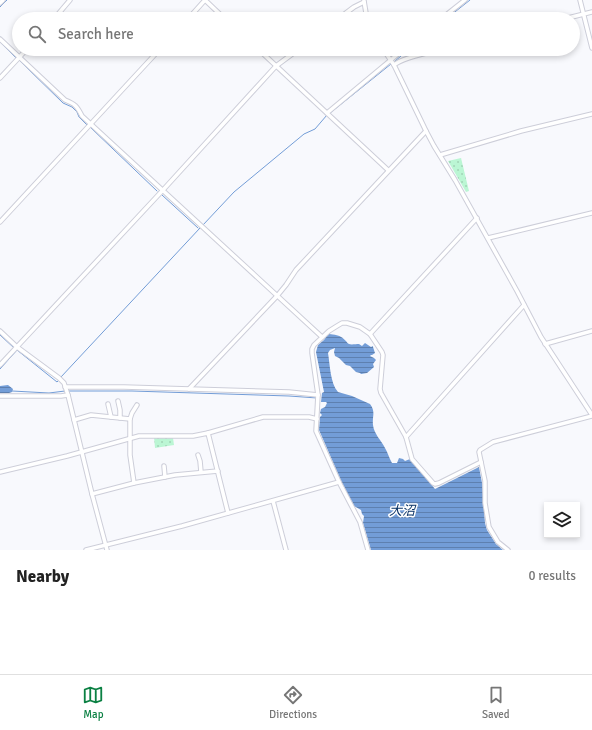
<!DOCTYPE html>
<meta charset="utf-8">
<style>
:root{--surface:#fff;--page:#f6f6f6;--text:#222;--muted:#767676;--line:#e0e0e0;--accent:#0b8043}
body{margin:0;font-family:Signika,"Noto Sans JP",sans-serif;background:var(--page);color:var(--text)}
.controls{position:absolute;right:12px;bottom:12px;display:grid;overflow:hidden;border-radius:0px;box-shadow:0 2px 6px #0003}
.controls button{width:36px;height:36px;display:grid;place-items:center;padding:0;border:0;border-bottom:1px solid var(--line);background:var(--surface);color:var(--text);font:20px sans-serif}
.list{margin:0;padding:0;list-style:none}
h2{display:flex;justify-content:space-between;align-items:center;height:52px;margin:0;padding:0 16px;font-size:17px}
h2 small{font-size:13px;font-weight:400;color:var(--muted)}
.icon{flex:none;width:22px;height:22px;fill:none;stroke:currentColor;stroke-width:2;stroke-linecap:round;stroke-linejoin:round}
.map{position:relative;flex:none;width:592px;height:550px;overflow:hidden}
.search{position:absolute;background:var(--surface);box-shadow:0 2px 6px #0003;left:12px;right:12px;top:12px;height:44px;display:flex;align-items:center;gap:10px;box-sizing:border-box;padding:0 14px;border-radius:22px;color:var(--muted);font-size:15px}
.sheet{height:124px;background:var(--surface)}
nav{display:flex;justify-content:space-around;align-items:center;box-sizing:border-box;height:56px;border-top:1px solid var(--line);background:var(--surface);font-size:11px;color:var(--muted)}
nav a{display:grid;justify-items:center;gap:2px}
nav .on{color:var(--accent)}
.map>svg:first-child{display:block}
.grass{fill:url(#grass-dots)}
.water{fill:url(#water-rules)}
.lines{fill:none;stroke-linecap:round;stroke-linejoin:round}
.stream{stroke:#739dd7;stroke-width:1}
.minor-casing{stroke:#cdced9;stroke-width:5.5}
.minor{stroke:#fff;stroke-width:3.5}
.labels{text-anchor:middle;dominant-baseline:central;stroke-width:3;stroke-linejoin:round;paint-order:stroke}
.water-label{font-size:13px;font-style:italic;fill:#083266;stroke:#fff}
</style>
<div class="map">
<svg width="592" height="550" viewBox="0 0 592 550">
<defs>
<pattern id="grass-dots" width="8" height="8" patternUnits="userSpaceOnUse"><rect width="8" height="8" fill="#bbf6d4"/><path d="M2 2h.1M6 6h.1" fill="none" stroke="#a1d3b6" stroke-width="1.8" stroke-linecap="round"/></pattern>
<pattern id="water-rules" width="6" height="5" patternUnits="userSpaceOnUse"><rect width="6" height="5" fill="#739dd7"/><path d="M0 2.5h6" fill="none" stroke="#5e80af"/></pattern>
</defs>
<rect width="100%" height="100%" fill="#f8f9fd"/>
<g class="grass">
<polygon points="461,158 469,191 466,192 448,161"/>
<polygon points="154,437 173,438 174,445 155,448"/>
</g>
<g class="water">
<path d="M328,334C331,334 339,335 341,337C344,338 347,343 349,344C351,345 356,344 359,344L362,346L365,343L371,347L373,346V347L375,353L372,355H371L370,356L374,358L376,360L373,364L374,367L367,373L361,374L360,373L356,372L350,366L346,365L339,358L335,356L334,352L335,348L330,350L328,353C330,364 330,383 338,392L352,396L370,404C376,412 372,416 373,425C374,434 381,440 385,448C388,453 389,458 392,463H397L399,458L403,459L405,461L410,459L435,489L479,467L482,483L485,523L487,530L496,544L503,550H371L363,523L364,516L362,514L361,510L354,506L342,483L319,430L320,417L322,415L320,413L321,409L325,407L327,403L326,402H321L322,393L324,392L316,352L318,345L324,340Z"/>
<polygon points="8,385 13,389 12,392 9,393 0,393 0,386"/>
</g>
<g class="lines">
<g class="stream">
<polyline points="0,7 7,0"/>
<polyline points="446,19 470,0"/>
<polyline points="0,42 16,58"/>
<polyline points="20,61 63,103 72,107 77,112 79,117 87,125"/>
<polyline points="394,62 409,49"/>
<polyline points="330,113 391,64"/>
<polyline points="90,127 157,191"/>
<polyline points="162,195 198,228"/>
<polyline points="203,225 234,192 304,134 315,129 327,115"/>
<polyline points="0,335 13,347"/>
<polyline points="0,369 17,350 57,382 59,380"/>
<polyline points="61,377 200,228"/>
<polyline points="12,391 49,393 65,391"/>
<polyline points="68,391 132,391 289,396 317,398"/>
</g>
<g class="minor-casing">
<g id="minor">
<polyline points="205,0 225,19"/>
<polyline points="580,0 592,48"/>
<polyline points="364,1 367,19"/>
<polyline points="0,3 3,0"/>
<polyline points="54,19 70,0"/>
<polyline points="188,19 205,0"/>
<polyline points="338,19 354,7 364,2"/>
<polyline points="441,19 465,0"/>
<polyline points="564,19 592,12"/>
<path d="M0,39L65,100C75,104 77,106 82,116L322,337"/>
<polyline points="258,49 388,170"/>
<polyline points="383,49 394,65 426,131 434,146 455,180 517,291 541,337 592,415"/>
<path d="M394,65C403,57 431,52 444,49"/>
<polyline points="0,78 27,49"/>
<polyline points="327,113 404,49"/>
<polyline points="440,155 521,131 592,114"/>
<polyline points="0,222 160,49"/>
<polyline points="488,238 592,213"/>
<polyline points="0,331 17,347 59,378 64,383 68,395 92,494 107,550"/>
<polyline points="370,334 477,218"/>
<polyline points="545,344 592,331"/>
<polyline points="0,365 163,190 276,66 299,49"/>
<polyline points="65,387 124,387 289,392 318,395"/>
<polyline points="189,389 277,296 286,285 296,270 426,131"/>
<polyline points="0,396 61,396 68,395"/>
<polyline points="118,401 120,410 120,418"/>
<polyline points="108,404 111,417"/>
<polyline points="130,419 130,455 134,483"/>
<polyline points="74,420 91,415 130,419 132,413 137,405"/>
<polyline points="208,433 263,417 309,417 317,419"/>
<polyline points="406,437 524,305"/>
<polyline points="198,455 200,461 201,472"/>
<polyline points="164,466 165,477"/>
<polyline points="0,472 67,456 139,436 193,436 208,433 228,513"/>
<polyline points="92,494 134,483 175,475 218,471"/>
<polyline points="273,501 286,550"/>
<polyline points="86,550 182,526 339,482"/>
<polyline points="368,550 360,522 339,482 316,431 318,395 312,353 312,349 314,345 329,331 337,326 342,323 347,323 360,327 370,334 382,352 383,355 380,389 381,393 406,437 412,459 433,483 435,484 439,483 481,462"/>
<polyline points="508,550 498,542 489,527 485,503 485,481 479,452 480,450 493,442 592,416"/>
</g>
</g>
<use href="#minor" class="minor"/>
</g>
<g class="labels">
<g class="water-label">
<text x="402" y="511">大沼</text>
</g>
</g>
</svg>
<div class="controls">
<button><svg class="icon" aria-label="layers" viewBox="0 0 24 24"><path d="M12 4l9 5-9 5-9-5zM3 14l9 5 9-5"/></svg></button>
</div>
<div class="search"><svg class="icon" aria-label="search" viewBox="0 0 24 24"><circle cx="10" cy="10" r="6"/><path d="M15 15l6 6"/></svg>Search here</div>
</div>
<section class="sheet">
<h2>Nearby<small>0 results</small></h2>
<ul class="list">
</ul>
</section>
<nav>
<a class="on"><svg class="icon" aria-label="map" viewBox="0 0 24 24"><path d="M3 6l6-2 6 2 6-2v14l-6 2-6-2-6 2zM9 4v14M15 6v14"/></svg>Map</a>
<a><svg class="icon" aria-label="directions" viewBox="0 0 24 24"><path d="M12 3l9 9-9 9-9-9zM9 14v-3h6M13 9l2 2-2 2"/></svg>Directions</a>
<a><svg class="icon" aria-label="saved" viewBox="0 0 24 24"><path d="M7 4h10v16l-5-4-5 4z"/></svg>Saved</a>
</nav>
